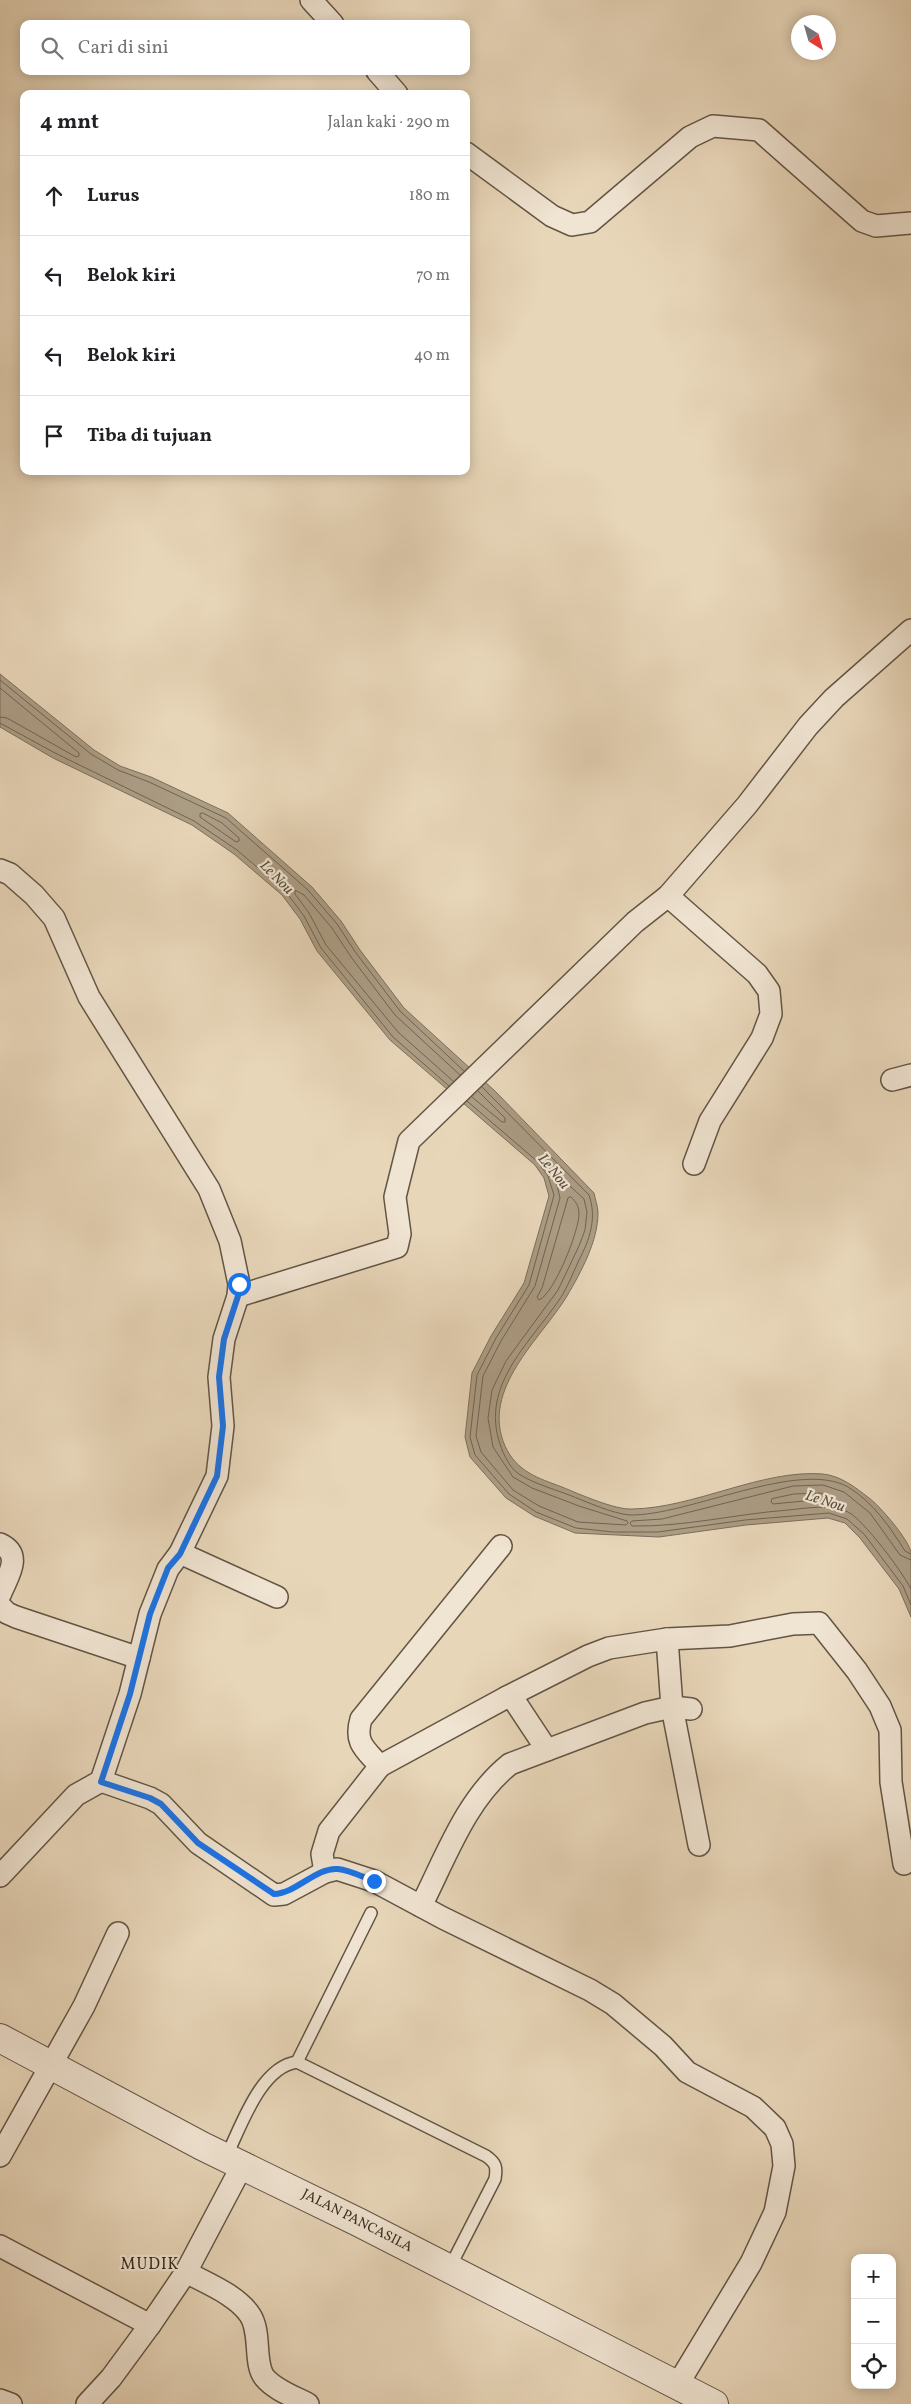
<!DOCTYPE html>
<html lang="id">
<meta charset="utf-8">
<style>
:root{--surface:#fff;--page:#f2f2f2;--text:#202124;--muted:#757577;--line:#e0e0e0}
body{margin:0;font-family:Vollkorn,serif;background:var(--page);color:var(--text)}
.controls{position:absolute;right:15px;bottom:15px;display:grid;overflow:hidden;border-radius:10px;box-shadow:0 2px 12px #0003}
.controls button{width:45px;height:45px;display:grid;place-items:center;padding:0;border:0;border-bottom:1px solid var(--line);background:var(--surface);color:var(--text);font:25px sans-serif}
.compass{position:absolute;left:791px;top:15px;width:45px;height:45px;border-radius:50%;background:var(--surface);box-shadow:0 2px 12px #0003;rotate:143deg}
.stop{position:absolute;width:15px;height:15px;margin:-11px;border:4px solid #1a73e8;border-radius:50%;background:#fff}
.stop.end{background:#1a73e8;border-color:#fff;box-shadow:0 1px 5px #0008}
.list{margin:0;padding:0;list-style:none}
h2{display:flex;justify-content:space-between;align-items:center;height:65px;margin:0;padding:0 20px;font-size:21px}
h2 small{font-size:16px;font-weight:400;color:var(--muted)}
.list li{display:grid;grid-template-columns:32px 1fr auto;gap:15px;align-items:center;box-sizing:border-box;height:80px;padding:0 20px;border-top:1px solid var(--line)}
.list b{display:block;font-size:19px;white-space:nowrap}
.list em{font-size:16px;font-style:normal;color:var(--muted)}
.icon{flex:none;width:28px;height:28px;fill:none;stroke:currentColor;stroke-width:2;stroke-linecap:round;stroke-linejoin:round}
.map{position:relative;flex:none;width:911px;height:2404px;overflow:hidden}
.search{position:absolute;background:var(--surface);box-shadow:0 2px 12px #0003;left:20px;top:20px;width:450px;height:55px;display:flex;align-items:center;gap:12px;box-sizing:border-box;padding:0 18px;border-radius:10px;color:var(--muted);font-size:19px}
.panel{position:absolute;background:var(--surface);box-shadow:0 2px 12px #0003;left:20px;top:90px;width:450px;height:385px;border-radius:10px}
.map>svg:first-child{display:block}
.water{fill:#ab9c84;stroke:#7c6e5b}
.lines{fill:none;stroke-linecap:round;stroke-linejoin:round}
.shore{stroke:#706350;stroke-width:1}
.service-casing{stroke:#625544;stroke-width:14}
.minor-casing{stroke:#625544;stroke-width:24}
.tertiary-casing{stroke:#625544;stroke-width:30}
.service{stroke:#f0e4d2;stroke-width:11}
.minor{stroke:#f0e4d2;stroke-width:21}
.tertiary{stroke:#f0e4d2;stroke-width:28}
.route{stroke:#1a73e8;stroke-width:6}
.labels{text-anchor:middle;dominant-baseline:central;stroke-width:4.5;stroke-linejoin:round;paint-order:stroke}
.street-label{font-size:14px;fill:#352a1d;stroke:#f0e4d2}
.water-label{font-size:15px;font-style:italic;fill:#584c3c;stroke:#f0e4d2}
.quarter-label{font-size:16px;letter-spacing:1px;fill:#352a1d;stroke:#f0e4d2}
</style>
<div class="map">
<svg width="911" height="2404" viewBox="0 0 911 2404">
<rect width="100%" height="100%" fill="#e8d6b9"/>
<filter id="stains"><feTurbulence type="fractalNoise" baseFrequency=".004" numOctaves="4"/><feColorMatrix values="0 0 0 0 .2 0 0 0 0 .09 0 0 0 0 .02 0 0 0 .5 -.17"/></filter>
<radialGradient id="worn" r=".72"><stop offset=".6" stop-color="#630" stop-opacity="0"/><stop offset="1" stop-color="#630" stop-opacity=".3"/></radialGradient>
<path class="water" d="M0,674L94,750L120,766L151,777L228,813L312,887L341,921L360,950L404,1008L495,1091L594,1193C595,1199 598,1206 598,1213C598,1241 581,1272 567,1296C541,1339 480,1389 505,1446C517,1472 538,1478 562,1487C579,1494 615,1510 632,1509C695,1508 762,1469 823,1474C841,1476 855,1487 869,1498C880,1506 908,1539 911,1552C911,1564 911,1602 911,1617L899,1589L860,1538L845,1523L828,1518L746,1525L659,1537L575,1533L534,1516L506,1498L470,1457L465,1437L472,1373L491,1336L524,1283L549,1196L544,1178L535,1165L390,1040L317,951L300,919L282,895L234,854L192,825L53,758L0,727Z"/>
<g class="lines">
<g class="shore">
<polyline points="0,680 91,754 118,770 149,782 226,818 308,890 337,924 356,953 400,1011 464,1071"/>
<polyline points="0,688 79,753 79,756 76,757 7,718 0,717"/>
<polyline points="0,723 55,753 194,821 237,850 286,892 304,916 321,948 393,1037 449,1086"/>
<polygon points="203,813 222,823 239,838 239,841 236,842 200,817 200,814"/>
<polyline points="453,1081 398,1032 326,945 309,913 295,894 295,890 304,895 332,928 351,957 395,1015 460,1075"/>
<path d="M482,1087L589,1195C597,1218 590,1239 579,1260C574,1271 569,1283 563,1294C536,1337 486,1377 497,1433C500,1446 505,1460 514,1470C525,1481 554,1489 569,1495C585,1501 613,1514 630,1515C688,1516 799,1459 848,1487C873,1502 890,1527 905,1551L911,1554"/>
<polyline points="472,1097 502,1122 505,1122 505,1118 478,1091"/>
<polyline points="467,1101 538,1162 548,1176 554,1195 529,1285 496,1338 477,1375 470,1437 475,1455 509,1494 536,1512 576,1528 613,1532 658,1532 745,1520 829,1513 847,1519 864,1534 903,1586 911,1605"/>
<polygon points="557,1174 584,1199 587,1212 585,1230 579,1246 558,1290 506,1361 492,1390 488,1418 493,1447 513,1477 532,1488 579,1506 627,1521 628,1523 626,1525 578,1522 539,1506 513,1490 481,1452 476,1436 483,1376 501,1341 535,1286 560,1198 555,1177"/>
<path d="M571,1197C576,1202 579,1206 579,1214C579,1231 554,1294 539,1300L537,1297L542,1288L568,1198Z"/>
<polygon points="794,1494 821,1493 828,1497 825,1499 773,1504 771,1502 772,1499"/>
<path d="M911,1560L900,1555L870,1513L844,1492L823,1485L793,1486L662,1519L632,1521L630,1523L632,1526C684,1527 736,1514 788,1510C809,1508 829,1504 848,1512C863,1519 904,1574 911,1589"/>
</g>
<g class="service-casing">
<g id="service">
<polyline points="297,2062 371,1913"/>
<path d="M226,2157C241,2127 260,2067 297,2062L486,2156C496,2163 497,2167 495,2179L449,2269"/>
</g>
</g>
<g class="minor-casing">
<g id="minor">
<polyline points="311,0 333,24"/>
<polyline points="377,71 397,94"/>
<polyline points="466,153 552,216 572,225 590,222 690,137 713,126 759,130 862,221 876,226 911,223"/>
<polyline points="0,870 10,874 34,895 54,918 89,997 209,1189 230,1241 239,1284 238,1296 224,1339 219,1377 223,1426 217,1476 180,1553 168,1569 150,1614 130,1694 101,1781 76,1795 0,1876"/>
<polyline points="668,896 757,974 769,991 771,1014 762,1038 710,1121 694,1164"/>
<polyline points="892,1080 911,1075"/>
<polyline points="238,1296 397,1247 400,1234 395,1197 409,1141 635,922 668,896 747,805 808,726 834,698 911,630"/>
<path d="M0,1544C24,1555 7,1577 0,1595"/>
<polyline points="180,1553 277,1597"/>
<polyline points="0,1606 7,1613 16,1617 139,1658"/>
<polyline points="667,1639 672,1707 699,1845"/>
<polyline points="507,1697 588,1656 609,1648 667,1639 730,1636 793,1624 819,1623 857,1671 880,1706 890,1730 891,1782 904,1864"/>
<polyline points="380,1766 507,1697 514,1700 547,1750"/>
<polyline points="101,1781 150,1798 161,1804 198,1843 274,1895 284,1894 325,1872 337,1869 374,1881 443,1918 590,1990 613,2004 663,2046 687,2072 753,2107 775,2128 782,2144 784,2166 775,2212 751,2263 678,2384"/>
<path d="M325,1872L322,1854L329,1831L380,1766C365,1749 354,1743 361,1719L501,1546"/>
<path d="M421,1906C446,1857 466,1799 510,1764L645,1713L672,1707L691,1709"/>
<polyline points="0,2156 84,2006 118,1933"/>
<polyline points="0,2246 150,2325"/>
<path d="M186,2272C206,2283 237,2295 250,2315C262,2333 253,2364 265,2378C275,2390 295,2397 308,2404"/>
<polyline points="0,2400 11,2404"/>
<polyline points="87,2404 111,2378 150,2325 186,2272 243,2164"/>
</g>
</g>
<g class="tertiary-casing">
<polyline id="tertiary" points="0,2038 202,2146 358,2222 714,2404"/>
</g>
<use href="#service" class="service"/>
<use href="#minor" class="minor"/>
<use href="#tertiary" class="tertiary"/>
</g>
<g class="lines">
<path class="route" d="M239,1284L238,1296L224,1339L219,1377L223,1426L217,1476L180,1554L168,1568L150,1614L130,1694L101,1782L150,1798L161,1804L198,1843L274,1894C297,1893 316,1867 338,1869C349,1870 363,1877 374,1881"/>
</g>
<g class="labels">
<g class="street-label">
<text transform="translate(357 2221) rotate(27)">JALAN PANCASILA</text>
</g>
<g class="water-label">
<text transform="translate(276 878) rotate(45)">Le Nou</text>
<text transform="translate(553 1172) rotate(51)">Le Nou</text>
<text transform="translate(825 1502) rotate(18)">Le Nou</text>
</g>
<g class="quarter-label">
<text x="150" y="2265">MUDIK</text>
</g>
</g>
<rect width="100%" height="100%" filter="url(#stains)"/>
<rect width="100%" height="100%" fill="url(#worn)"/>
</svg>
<div class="controls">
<button>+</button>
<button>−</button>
<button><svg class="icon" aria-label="locate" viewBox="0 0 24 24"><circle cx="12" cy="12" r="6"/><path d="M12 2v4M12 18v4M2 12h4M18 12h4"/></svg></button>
</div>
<svg class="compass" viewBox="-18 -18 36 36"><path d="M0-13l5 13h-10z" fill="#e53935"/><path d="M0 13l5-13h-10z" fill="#757577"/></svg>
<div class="stop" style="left:239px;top:1284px"></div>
<div class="stop end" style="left:374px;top:1881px"></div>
<div class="search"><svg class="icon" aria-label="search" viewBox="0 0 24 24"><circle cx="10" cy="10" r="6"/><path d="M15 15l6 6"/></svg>Cari di sini</div>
<section class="panel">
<h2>4 mnt<small>Jalan kaki · 290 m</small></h2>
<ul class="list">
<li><svg class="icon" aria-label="ahead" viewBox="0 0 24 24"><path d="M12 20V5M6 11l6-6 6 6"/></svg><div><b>Lurus</b></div><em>180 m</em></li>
<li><svg class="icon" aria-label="left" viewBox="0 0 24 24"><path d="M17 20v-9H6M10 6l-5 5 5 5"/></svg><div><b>Belok kiri</b></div><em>70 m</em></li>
<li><svg class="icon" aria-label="left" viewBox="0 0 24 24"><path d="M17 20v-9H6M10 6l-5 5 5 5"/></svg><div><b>Belok kiri</b></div><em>40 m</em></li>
<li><svg class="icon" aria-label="arrive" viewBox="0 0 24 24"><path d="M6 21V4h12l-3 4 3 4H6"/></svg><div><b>Tiba di tujuan</b></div></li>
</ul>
</section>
</div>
